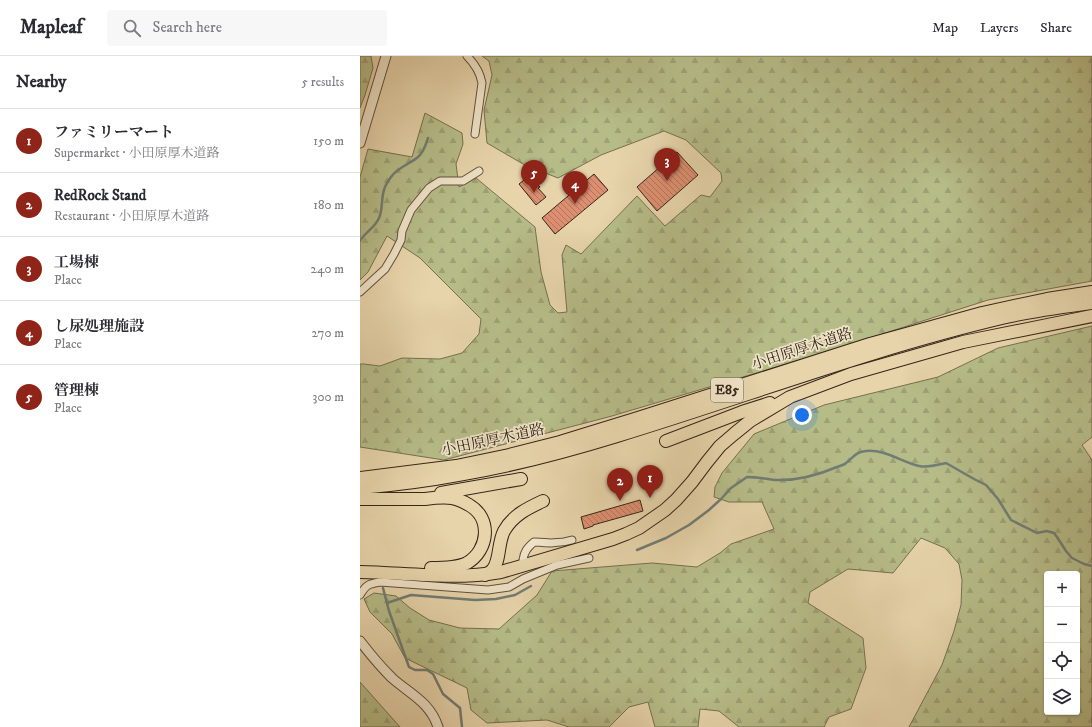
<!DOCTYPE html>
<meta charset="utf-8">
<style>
:root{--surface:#fff;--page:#f7f7f7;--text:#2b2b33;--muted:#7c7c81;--line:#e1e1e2;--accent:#8f2418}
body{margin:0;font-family:"IM FELL DW Pica","Noto Serif JP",serif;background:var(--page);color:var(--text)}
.controls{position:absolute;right:12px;bottom:12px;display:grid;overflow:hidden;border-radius:4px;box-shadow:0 1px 3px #0004}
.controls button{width:36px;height:36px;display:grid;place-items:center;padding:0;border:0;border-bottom:1px solid var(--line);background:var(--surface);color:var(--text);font:20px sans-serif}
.you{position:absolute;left:442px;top:359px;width:14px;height:14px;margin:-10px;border:3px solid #fff;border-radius:50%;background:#1a73e8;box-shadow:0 0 0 6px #1a73e833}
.badge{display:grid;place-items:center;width:26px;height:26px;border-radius:50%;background:var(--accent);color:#fff;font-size:13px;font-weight:700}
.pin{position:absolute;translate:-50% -33px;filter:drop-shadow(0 1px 2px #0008)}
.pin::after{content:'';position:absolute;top:21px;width:14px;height:12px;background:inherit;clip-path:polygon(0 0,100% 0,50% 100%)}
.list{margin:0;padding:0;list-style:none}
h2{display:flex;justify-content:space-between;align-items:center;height:52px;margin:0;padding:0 16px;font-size:17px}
h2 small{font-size:13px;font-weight:400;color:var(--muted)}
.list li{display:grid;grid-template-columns:26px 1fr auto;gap:12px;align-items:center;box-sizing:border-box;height:64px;padding:0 16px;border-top:1px solid var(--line)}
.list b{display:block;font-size:15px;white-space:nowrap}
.list p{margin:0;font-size:13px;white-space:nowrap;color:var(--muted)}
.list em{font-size:13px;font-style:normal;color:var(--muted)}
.icon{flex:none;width:22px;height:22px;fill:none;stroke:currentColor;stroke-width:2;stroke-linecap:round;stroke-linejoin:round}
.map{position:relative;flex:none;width:732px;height:671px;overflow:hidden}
header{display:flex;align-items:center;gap:24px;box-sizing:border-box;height:56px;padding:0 20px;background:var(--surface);border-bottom:1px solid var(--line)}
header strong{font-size:19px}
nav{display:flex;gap:22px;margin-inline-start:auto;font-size:14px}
.search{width:280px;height:36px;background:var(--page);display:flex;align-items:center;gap:10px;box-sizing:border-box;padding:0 14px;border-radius:4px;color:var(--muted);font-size:15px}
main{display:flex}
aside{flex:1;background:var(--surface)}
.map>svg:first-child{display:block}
.forest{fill:url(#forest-firs);stroke:#767050;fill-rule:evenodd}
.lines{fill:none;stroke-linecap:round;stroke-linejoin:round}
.stream{stroke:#717d74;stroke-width:2.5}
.building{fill:url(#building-back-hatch);stroke:#362517}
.minor-casing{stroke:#62513c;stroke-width:9}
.tertiary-casing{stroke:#62513c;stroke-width:11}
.trunk-casing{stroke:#362517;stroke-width:14}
.minor{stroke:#efe3c8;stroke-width:7}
.tertiary{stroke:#efe3c8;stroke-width:9}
.trunk{stroke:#e7d4ab;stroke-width:12}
.labels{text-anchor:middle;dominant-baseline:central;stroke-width:3.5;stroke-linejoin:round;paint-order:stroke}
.shield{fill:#efe3c8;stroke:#6e5e4c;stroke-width:1}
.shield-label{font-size:14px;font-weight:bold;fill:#362517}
.street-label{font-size:15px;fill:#362517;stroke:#efe3c8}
</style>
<header>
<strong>Mapleaf</strong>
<div class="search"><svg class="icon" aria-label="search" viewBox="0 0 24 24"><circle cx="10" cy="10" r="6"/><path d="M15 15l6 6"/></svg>Search here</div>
<nav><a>Map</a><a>Layers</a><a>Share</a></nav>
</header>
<main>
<aside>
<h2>Nearby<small>5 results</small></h2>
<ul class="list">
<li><span class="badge">1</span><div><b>ファミリーマート</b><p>Supermarket · 小田原厚木道路</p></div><em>150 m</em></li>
<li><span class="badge">2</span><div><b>RedRock Stand</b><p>Restaurant · 小田原厚木道路</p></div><em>180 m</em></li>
<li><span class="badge">3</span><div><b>工場棟</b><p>Place</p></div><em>240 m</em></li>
<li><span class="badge">4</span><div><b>し尿処理施設</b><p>Place</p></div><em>270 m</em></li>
<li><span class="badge">5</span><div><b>管理棟</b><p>Place</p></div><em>300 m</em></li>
</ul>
</aside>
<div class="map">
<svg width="732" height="671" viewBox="0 0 732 671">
<defs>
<pattern id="forest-firs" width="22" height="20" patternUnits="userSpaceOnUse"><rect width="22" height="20" fill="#b6bc88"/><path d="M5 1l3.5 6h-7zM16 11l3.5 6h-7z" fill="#9da175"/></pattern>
<pattern id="building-back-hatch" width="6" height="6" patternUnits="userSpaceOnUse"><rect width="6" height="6" fill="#dd9071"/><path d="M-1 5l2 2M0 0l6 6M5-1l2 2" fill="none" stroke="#b4755c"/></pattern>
</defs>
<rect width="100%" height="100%" fill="#e7d4ab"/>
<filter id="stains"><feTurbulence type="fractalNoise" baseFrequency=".005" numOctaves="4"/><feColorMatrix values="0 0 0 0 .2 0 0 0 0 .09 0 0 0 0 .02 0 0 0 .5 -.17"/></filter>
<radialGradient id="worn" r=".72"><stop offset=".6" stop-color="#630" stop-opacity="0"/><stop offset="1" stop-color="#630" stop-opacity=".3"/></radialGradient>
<g class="forest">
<polygon points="0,0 11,0 13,12 5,39 0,52"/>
<polygon points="122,0 732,0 732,225 628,244 460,298 252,360 84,404 0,391 0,308 4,308 20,310 42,302 80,303 102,297 119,278 121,263 60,202 27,180 8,216 0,224 0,121 8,93 52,101 65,57 102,77 103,88 96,108 99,131 116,122 175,171 181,216 190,249 198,257 207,256 202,199 206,189 221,198 277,140 305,170 341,139 350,141 362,125 361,117 326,84 304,75 241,99 198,122 163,108 127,87 124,54 132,19 129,5"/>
<path d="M732,270V381L722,389L732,404V671H549L582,609L594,575L601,549L602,524L599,508L585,492L561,482L533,517L488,513L450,536L448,547L503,582L506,612L491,653L469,661L464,671H379L359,655L340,653L338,671H295L288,646L269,651L249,671H209L187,664L127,667L111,654L107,632L45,602L32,578L10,556L4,543L14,537L36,540L50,552L69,564L100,572L139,573L177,539L192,515L292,507L337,511L360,497L371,488L414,473L402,446H369L354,441L355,431L362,417L394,378L464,349L578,321L638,292ZM687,518H717V656H687Z"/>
<polygon points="0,626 40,671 0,671"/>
</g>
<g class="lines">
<g class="stream">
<path d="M0,185C5,176 14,173 19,162C23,153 21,143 24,134C25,130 28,125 31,121C38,111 50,108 58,101C64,96 66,88 68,82"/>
<path d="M277,494L306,482L329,469L349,454L361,443L371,432L387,421C397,421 406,423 415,424C436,425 458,419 477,411C480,410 484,409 486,407C493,402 495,396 506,395C525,393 541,406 559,410C568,412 577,409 586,407L614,423L626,429L638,443L651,464L677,477L687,475L694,477L697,481L706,495L712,502L724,508L732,510"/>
<polyline points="23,532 29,555 49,611 55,614 67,614 73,618 83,638 100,652 102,671"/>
<polyline points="27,547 51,539 115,544 136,543 155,539 171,530"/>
</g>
</g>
<g class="building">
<polygon points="317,96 338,119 297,155 277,131"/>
<polygon points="234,118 248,134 195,178 182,162"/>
<polygon points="168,121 173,127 175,126 180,131 178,132 186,141 176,149 159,128"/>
<polygon points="280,444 283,455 233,469 233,470 224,473 221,461"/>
</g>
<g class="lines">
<g class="minor-casing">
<g id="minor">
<path d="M107,0C115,8 120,16 122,27L115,78"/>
<polyline points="0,236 25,213 34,198 41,184 42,175 51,154 69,132 80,125 103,125 119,115"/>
<path d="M163,504C164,496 167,492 174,486C187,487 199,488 212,484"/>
<path d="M0,539C6,529 8,528 20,526L128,534L149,531L163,523L197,509L229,502"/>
</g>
</g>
<g class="tertiary-casing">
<g id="tertiary">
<polyline points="0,87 26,0"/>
<path d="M0,585C10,598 20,610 32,622C50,638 70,646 78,671"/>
</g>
</g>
<g class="trunk-casing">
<g id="trunk">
<polyline points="306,385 382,356 410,347"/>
<polyline points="0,422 96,410 149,399 200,386 278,362 510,288 622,257 687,243 732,236"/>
<path d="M0,432C33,429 66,425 98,419C152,410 205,396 257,380C385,341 511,293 642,262C671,255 703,251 732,247"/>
<polyline points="81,437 161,423"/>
<path d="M0,443C22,443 43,443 65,443C73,442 83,441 92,442C98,443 104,446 109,449C132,462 129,494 107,507C97,512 82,512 71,512"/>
<path d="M0,516C47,517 94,524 141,516L253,483L266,478L279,472L305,454L316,444L332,426L347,406L360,390L374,378L390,365L430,341L491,318L603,286L732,260"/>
<path d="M125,519C128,517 131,516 133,513C140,505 138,486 144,475C153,459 168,452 183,445"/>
</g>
</g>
<use href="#minor" class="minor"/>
<use href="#tertiary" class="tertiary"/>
<use href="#trunk" class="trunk"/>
</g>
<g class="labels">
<rect class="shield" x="351" y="322" width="32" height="24" rx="3"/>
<g class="shield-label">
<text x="367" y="334">E85</text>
</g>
<g class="street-label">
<text transform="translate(442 293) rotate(-18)">小田原厚木道路</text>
<text transform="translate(133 384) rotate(-12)">小田原厚木道路</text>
</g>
</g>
<rect width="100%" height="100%" filter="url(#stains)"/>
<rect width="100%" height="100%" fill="url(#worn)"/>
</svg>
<div class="controls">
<button>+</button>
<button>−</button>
<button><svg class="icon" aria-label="locate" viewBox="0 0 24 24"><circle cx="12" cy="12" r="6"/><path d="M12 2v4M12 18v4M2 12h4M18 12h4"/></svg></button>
<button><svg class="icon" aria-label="layers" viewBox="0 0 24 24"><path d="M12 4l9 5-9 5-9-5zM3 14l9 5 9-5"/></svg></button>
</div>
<div class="you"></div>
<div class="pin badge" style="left:290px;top:442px">1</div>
<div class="pin badge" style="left:260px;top:445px">2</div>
<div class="pin badge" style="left:307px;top:125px">3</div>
<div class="pin badge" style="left:215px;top:148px">4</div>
<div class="pin badge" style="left:174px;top:137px">5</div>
</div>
</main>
